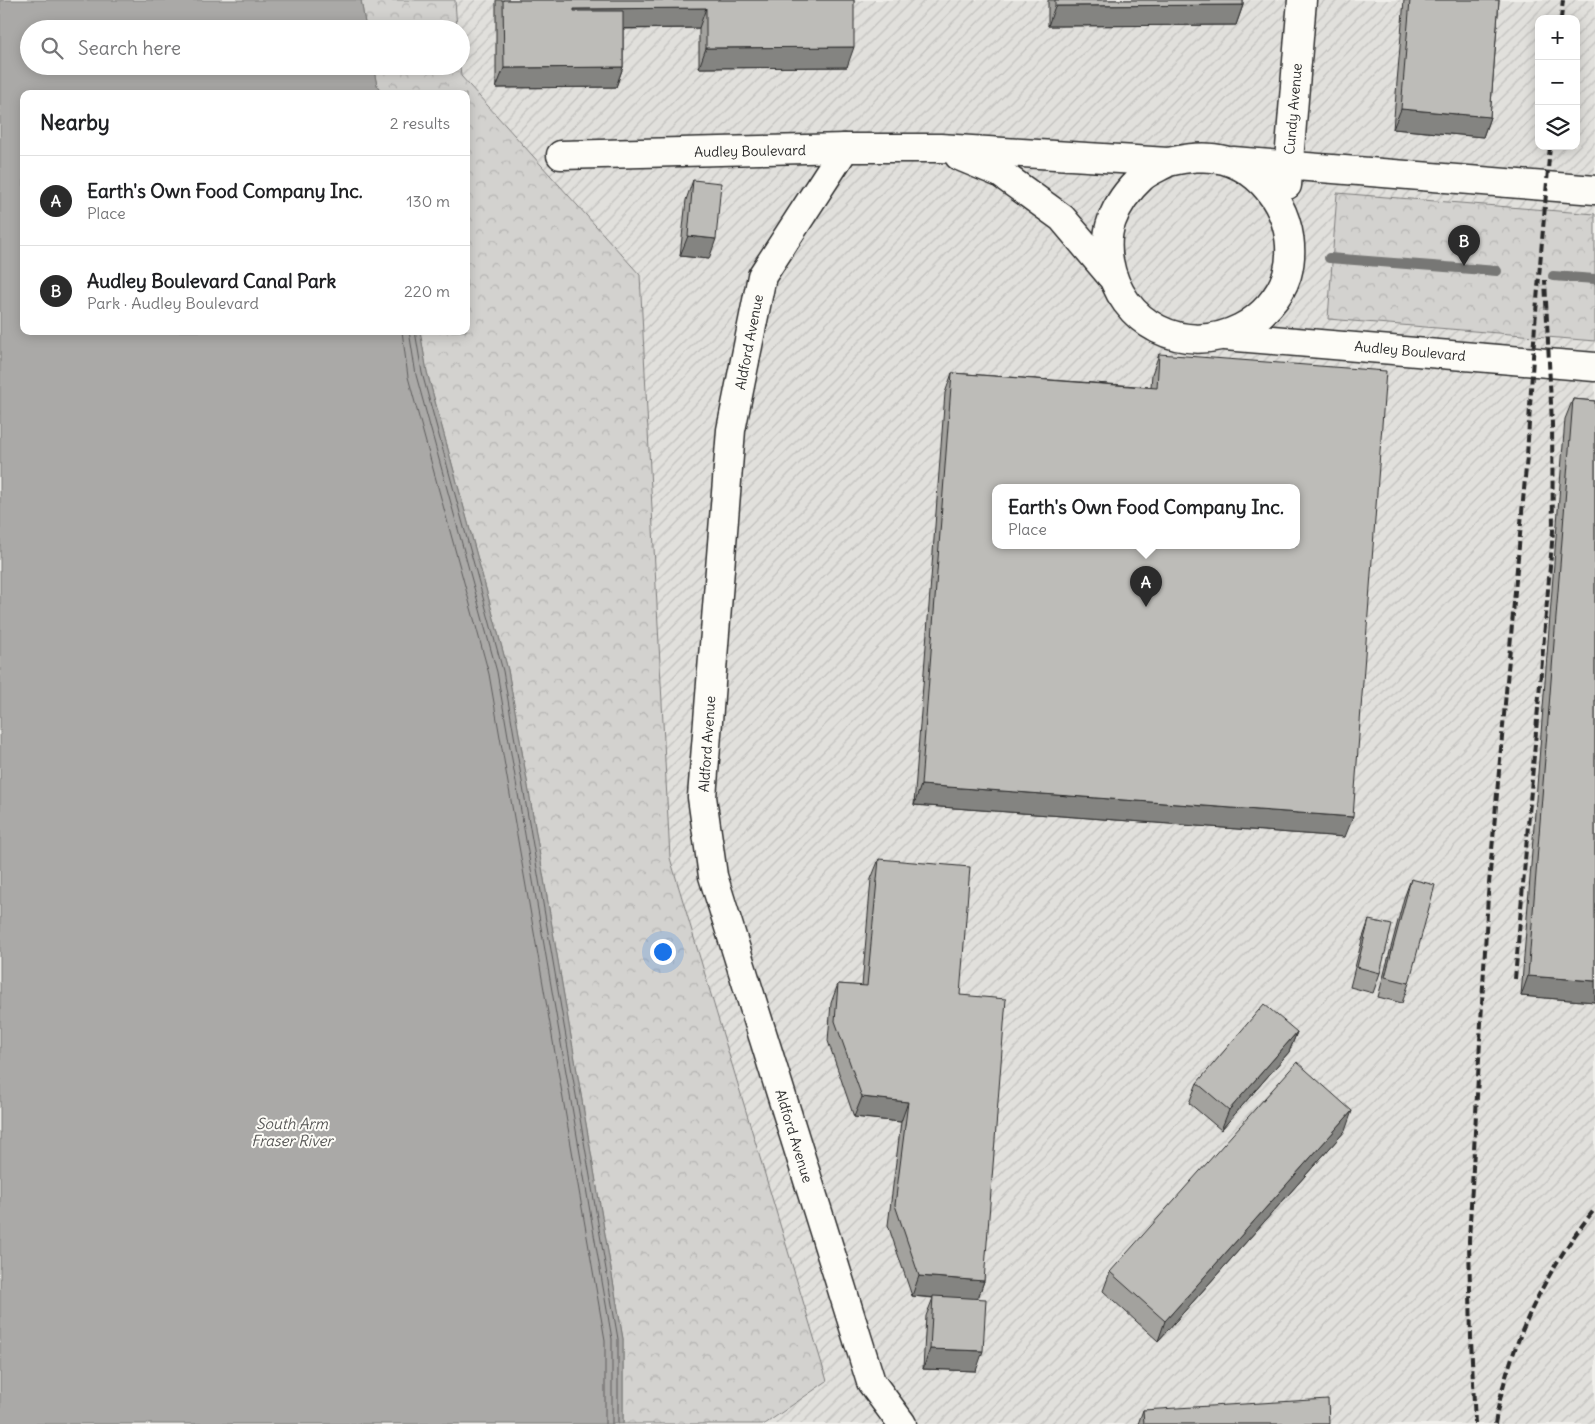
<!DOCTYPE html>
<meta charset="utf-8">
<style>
:root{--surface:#fff;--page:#f2f2f2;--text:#202124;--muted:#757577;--line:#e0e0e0;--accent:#2b2b2b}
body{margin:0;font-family:Delius,sans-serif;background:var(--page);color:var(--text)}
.controls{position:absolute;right:15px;top:15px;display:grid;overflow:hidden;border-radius:10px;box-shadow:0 2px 12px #0003}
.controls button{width:45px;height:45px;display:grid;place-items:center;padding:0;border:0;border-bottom:1px solid var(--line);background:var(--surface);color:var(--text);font:25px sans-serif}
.you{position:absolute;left:662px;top:951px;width:18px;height:18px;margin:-12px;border:4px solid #fff;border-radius:50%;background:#1a73e8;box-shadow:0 0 0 8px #1a73e833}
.badge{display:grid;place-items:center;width:32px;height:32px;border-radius:50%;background:var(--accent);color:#fff;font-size:16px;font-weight:700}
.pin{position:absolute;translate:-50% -41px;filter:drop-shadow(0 1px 2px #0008)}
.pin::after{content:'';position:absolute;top:26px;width:18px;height:15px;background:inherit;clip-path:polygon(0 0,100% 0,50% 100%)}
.popup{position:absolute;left:992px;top:484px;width:308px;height:65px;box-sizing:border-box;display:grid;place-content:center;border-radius:10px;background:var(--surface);filter:drop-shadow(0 1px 4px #0005);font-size:16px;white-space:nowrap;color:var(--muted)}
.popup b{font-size:19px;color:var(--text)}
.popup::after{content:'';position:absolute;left:50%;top:100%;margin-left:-10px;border:10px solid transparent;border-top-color:var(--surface)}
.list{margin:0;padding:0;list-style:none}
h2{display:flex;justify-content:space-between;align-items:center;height:65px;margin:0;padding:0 20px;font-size:21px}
h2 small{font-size:16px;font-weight:400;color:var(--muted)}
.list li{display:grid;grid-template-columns:32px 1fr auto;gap:15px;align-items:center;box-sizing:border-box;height:90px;padding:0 20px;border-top:1px solid var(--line)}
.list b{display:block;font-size:19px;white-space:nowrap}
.list p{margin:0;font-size:16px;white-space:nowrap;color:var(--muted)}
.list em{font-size:16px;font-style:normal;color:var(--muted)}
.icon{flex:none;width:28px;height:28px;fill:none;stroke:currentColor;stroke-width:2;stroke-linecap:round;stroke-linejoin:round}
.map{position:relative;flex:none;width:1595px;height:1424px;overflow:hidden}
.search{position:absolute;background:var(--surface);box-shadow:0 2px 12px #0003;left:20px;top:20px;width:450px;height:55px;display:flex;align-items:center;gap:12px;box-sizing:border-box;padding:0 18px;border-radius:28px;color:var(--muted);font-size:19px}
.panel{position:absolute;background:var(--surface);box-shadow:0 2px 12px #0003;left:20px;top:90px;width:450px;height:245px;border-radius:10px}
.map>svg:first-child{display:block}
.industrial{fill:url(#industrial-furrows);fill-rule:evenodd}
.forest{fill:url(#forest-crowns);stroke:#7f7e7d}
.water{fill:#aaa9a7;stroke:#777775}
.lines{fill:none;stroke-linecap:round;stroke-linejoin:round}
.shore{stroke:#5e5d5d;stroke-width:1}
.stream{stroke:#777775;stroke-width:10}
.minor-casing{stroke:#2b2b2b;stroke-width:31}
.minor{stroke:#fdfcf7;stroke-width:28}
.rail{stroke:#2b2b2b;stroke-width:4;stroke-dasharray:8 4;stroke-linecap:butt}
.wall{fill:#a3a29e;stroke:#2b2b2b}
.shaded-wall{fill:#848481;stroke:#2b2b2b}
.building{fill:#bdbcb8;stroke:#2b2b2b;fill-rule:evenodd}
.labels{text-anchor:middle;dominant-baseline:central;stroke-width:4;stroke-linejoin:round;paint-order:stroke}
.street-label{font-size:14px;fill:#2b2b2b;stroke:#fdfcf7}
.water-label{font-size:15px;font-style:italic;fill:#575756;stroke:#fdfcf7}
</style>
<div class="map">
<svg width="1595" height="1424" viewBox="0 0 1595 1424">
<defs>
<pattern id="industrial-furrows" width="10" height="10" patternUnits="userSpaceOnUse" patternTransform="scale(1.25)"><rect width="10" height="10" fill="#e1e0dc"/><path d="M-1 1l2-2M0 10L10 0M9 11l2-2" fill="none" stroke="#c1c0bd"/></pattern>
<pattern id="forest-crowns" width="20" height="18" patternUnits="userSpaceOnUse" patternTransform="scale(1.25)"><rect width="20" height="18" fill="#d3d2cf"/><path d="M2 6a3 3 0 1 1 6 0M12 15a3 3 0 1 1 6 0" fill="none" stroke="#b5b4b2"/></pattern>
</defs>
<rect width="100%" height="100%" fill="#f0efeb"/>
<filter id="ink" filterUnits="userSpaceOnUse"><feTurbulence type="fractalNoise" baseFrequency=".02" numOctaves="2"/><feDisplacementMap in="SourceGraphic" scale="10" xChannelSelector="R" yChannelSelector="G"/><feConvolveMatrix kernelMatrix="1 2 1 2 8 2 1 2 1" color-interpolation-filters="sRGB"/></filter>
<g filter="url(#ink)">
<path class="industrial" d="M455,0H1595V1424H765L827,1381L670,858L640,275L461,76V29H457ZM1539,19H1576V146H1539ZM996,488H1296V546H996Z"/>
<g class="forest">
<polygon points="361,0 455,0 457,29 366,29"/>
<polygon points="373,66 460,66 461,76 640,275 670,858 827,1381 765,1424 623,1424 623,1339 508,670 427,372 420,331 466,331 466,94 382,94 377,86"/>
<polygon points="1337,193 1595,214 1595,341 1328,319"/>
</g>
<polygon class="water" points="0,0 361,0 366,29 29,29 29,66 373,66 377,85 382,94 24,94 24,331 420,331 427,372 508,670 623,1339 623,1424 0,1424"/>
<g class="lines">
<g class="shore">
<polyline points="402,331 408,377 489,674 605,1340 605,1424"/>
<polyline points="409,331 416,375 497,672 612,1339 612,1424"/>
<polyline points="415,331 422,373 503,671 618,1339 618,1424"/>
</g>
<g class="stream">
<polyline points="1329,258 1497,271"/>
<polyline points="1553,276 1595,279"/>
</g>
<g class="minor-casing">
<g id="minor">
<polyline points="845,148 762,276 731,430 702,797 713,876 871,1382 902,1424"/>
<path d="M561,155L845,148H940L1168,162C1187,158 1205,155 1224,160C1272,173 1300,228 1287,275C1280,297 1262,317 1241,328C1184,357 1120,324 1109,261C1107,249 1107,233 1112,220C1118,203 1129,189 1142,177C1149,171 1160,167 1168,162"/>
<polyline points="959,156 1000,173 1062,218 1111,276"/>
<polyline points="1233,161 1595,190"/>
<polyline points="1287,185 1302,0"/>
<polyline points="1225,336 1595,367"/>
</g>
</g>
<use href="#minor" class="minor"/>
<g class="rail">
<polyline points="1561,19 1563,0"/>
<polyline points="1515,979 1553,531 1552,424 1545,280"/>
<polyline points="1475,1424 1471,1339 1469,1241 1488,895 1527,456 1535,324 1550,146"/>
<path d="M1495,1424C1508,1347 1545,1270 1595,1209"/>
</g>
</g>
<g class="wall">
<polygon points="496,0 854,0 847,67 699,68 699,28 623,29 623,67 616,87 496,88"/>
<polygon points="1048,0 1243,0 1243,5 1236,25 1048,26"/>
<polygon points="1404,0 1499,0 1490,117 1483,137 1393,129"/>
<polygon points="693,180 709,259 680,256 686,200"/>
<polygon points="1159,354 1345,837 914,805 945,393 952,373 1151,387 1152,374"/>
<polygon points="1573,399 1595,401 1595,1002 1521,996 1565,419"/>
<polygon points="879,859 960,995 984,1281 978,1298 976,1371 923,1369 926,1316 933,1298 912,1296 888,1225 901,1122 854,1117 828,1041 831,1003 838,984 862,986 871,879"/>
<polygon points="1411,879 1409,983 1402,1003 1378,997 1404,898"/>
<polygon points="1369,920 1380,973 1373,993 1350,987 1362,940"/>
<polygon points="1297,1032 1289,1052 1221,1130 1189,1103 1197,1083"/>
<polygon points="1345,1131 1158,1341 1103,1291 1110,1272"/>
<polygon points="1143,1410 1329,1424 1138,1424"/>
</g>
<g class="shaded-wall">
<polygon points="1243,5 1236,25 1048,26 1055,6"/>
<polygon points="706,8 699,28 567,29 574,9"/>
<polygon points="854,47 847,67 699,68 706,48"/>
<polygon points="623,67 616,87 496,88 504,68"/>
<polygon points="1401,109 1490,117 1483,137 1393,129"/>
<polygon points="688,236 716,239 709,259 680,256"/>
<polygon points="921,785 1353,817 1345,837 914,805"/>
<polygon points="1528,976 1595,981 1595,1002 1521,996"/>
<polygon points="1297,1032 1289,1052 1221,1130 1229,1110"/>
<polygon points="862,1097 908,1102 901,1122 854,1117"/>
<polygon points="1352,1111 1345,1131 1158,1341 1165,1321"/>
<polygon points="919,1276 984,1281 977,1301 912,1296"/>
<polygon points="930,1349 983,1351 976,1371 923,1369"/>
</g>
<g class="building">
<polygon points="503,0 854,0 854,47 706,48 706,8 574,9 574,11 623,11 623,67 504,68"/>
<polygon points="1055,0 1243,0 1243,5 1055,6"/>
<polygon points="1410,0 1499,0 1490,117 1401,109"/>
<polygon points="693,180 721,183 716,239 688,236"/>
<path d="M1159,354L1386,371L1353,817L921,785L952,373L1157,388ZM996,488H1296V546H996Z"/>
<polygon points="1573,399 1595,401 1595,981 1528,976"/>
<polygon points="879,859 970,867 960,995 1006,999 984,1281 919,1276 895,1205 908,1102 862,1097 835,1021 838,984 867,986"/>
<polygon points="1411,879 1435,885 1409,983 1385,977"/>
<polygon points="1369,920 1392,925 1380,973 1357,967"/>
<polygon points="1264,1004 1297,1032 1229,1110 1197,1083"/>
<polygon points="1297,1062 1352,1111 1165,1321 1110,1272"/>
<polygon points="933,1296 986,1299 983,1351 930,1349"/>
<polygon points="1328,1399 1329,1424 1144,1424 1143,1410"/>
</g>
</g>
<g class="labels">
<g class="street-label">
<text transform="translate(1293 109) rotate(-85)">Cundy Avenue</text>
<text transform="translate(750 151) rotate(-1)">Audley Boulevard</text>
<text transform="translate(749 342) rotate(-79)">Aldford Avenue</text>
<text transform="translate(1410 351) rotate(5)">Audley Boulevard</text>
<text transform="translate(707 744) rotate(-86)">Aldford Avenue</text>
<text transform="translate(794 1136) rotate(73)">Aldford Avenue</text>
</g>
<g class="water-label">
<text x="292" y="1123">South Arm<tspan x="292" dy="17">Fraser River</tspan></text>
</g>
</g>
</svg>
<div class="controls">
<button>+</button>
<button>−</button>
<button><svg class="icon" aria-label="layers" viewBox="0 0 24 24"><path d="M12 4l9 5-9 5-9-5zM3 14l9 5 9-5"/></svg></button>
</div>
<div class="you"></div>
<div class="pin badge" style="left:1146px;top:607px">A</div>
<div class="popup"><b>Earth's Own Food Company Inc.</b>Place</div>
<div class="pin badge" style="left:1464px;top:266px">B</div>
<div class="search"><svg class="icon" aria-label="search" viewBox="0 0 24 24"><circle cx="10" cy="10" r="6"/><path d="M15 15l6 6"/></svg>Search here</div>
<section class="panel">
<h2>Nearby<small>2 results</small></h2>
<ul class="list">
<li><span class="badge">A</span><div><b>Earth's Own Food Company Inc.</b><p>Place</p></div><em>130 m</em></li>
<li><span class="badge">B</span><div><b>Audley Boulevard Canal Park</b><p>Park · Audley Boulevard</p></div><em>220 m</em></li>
</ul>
</section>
</div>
